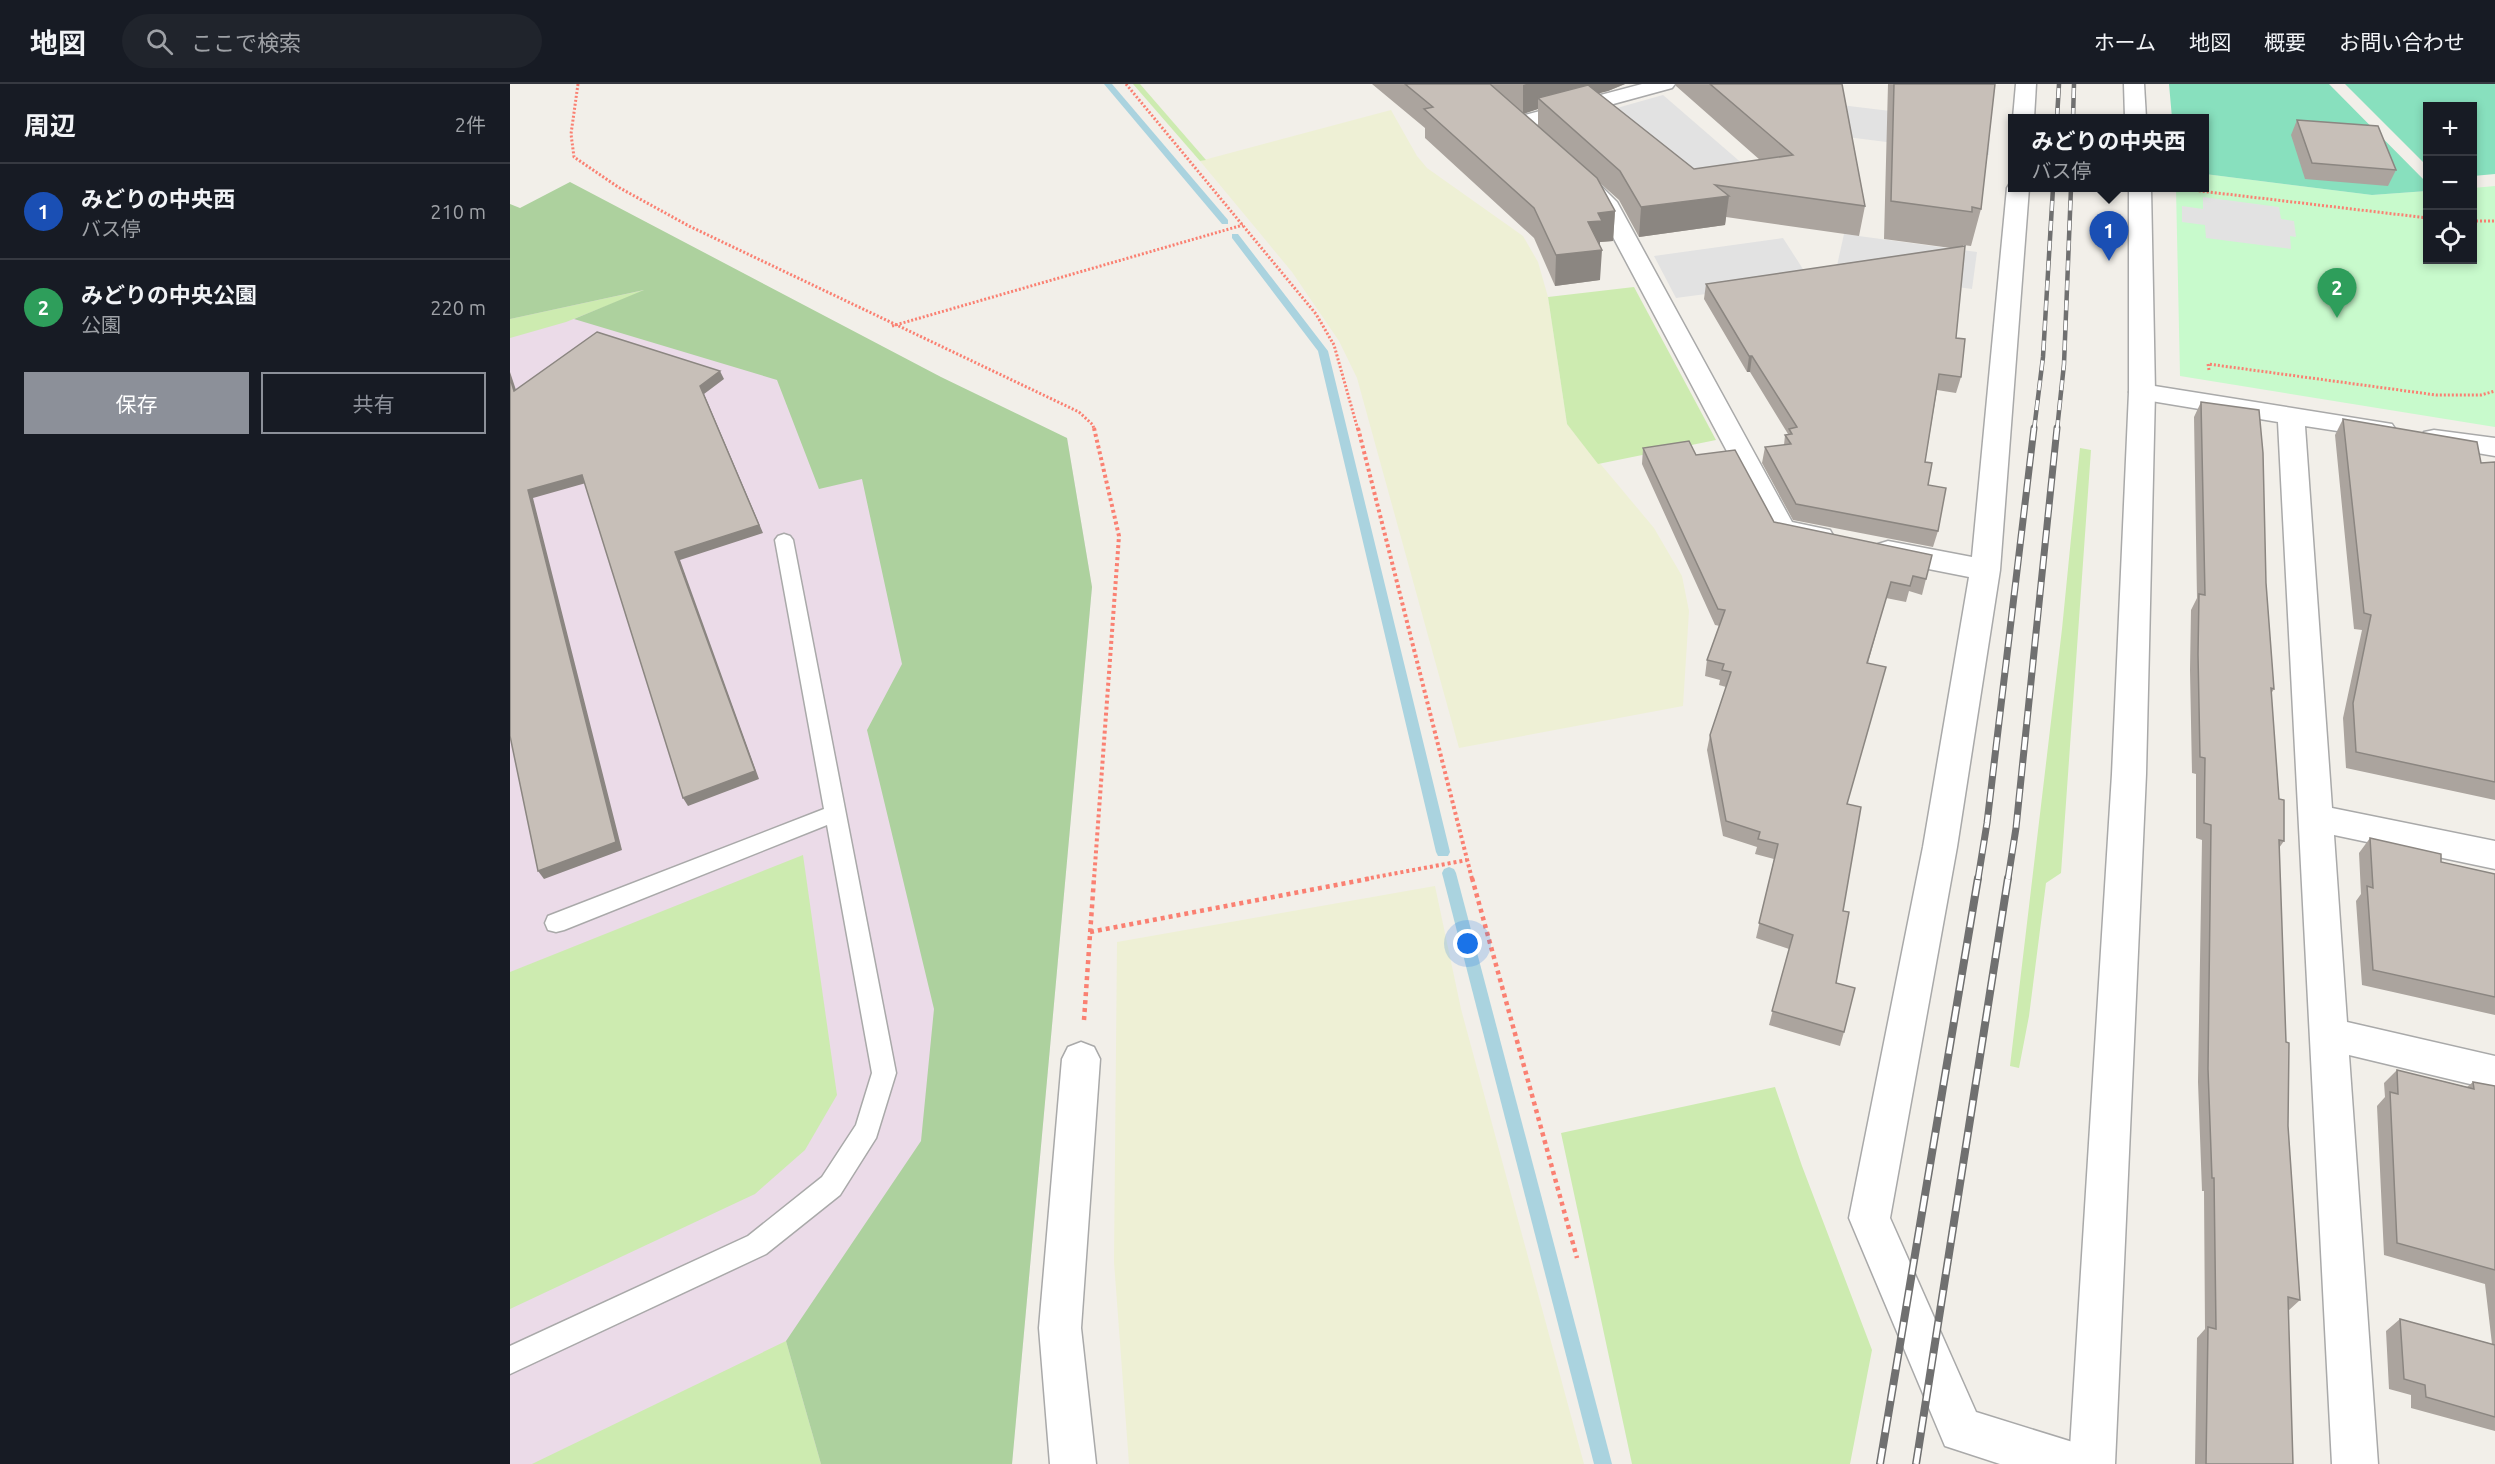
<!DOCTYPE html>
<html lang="ja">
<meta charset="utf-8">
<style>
:root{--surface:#171b24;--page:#20242c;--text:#f1f3f6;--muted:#9ea1a6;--line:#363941;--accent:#8c9099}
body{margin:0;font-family:Ubuntu,"Noto Sans JP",sans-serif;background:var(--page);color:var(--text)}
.controls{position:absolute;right:18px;top:18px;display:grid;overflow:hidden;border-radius:0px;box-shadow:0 3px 9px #0003}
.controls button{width:54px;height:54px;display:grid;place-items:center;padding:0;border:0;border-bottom:2px solid var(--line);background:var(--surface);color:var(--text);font:30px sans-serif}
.you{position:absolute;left:958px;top:860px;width:21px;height:21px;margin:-15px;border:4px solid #fff;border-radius:50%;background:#1a73e8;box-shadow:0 0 0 9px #1a73e833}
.badge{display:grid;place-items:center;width:39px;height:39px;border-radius:50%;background:var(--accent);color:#fff;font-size:20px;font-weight:700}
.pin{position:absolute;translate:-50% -50px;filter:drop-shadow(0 2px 3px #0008)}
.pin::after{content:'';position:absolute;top:32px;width:21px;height:18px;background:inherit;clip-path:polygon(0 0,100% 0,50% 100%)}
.popup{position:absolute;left:1498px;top:30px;width:201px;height:78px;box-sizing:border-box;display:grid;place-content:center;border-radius:0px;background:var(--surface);filter:drop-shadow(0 2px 4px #0005);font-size:20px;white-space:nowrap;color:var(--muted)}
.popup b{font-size:22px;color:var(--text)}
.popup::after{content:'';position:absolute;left:50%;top:100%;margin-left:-12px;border:12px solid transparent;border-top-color:var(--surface)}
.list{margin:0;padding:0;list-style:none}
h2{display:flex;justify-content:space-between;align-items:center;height:78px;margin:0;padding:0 24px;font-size:26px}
h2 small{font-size:20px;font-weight:400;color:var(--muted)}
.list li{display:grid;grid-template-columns:39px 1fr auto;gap:18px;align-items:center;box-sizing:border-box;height:96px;padding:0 24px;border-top:2px solid var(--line)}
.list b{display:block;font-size:22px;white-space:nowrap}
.list p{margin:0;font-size:20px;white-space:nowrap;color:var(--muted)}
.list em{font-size:20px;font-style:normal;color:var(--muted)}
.actions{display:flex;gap:12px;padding:18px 24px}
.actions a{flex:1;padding:14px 0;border:2px solid var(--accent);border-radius:0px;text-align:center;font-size:21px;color:var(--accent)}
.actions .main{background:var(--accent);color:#fff}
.icon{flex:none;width:33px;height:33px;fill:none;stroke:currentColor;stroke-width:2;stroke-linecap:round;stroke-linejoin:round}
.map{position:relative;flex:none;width:1985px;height:1380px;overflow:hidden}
header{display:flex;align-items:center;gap:36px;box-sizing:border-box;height:84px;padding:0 30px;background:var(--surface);border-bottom:2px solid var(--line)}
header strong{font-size:28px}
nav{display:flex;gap:33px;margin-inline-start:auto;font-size:21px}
.search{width:420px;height:54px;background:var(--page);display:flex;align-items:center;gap:15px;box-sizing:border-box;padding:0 21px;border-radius:33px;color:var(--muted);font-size:22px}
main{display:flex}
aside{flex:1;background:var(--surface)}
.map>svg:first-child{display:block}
.industrial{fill:#ebdbe8}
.farmland{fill:#eef0d5}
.grass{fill:#cdebb0}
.forest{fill:#add19e}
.park{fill:#c8facc}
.pitch{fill:#88e0be}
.parking{fill:#e2e2e2}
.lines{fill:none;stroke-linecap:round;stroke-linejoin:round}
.stream{fill:#aad3df;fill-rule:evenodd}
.service-casing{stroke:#a9a9a9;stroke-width:3}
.minor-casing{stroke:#a9a9a9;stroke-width:3}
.tertiary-casing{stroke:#a9a9a9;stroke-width:3}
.path-far2{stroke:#fa8072;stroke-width:3;stroke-dasharray:2 2;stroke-linecap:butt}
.path-far1{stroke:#fa8072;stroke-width:4;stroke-dasharray:3 3;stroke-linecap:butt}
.path{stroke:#fa8072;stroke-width:4.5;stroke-dasharray:4 4;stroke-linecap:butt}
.service{fill:#fff;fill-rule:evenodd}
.minor{fill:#fff;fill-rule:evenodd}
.tertiary{fill:#fff;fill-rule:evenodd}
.rail-far2-casing{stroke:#707070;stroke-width:4.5}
.rail-far1-casing{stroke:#707070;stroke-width:7}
.rail-casing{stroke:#707070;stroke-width:8}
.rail-far2{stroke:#fff;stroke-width:3;stroke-dasharray:10;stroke-linecap:butt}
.rail-far1{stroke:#fff;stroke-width:4.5;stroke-dasharray:13;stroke-linecap:butt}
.rail{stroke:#fff;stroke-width:5;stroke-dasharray:16;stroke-linecap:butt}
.wall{fill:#aba49e;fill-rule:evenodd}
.shaded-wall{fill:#8b8681}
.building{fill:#c7bfb8;stroke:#8b8681;stroke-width:1.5}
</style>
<header>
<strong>地図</strong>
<div class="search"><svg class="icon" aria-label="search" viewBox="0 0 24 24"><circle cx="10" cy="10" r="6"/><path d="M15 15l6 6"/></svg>ここで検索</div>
<nav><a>ホーム</a><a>地図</a><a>概要</a><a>お問い合わせ</a></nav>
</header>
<main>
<aside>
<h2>周辺<small>2件</small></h2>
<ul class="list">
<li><span class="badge" style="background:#1a4fb4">1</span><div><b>みどりの中央西</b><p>バス停</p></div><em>210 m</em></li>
<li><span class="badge" style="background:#2e9e5b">2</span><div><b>みどりの中央公園</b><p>公園</p></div><em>220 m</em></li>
</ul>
<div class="actions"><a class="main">保存</a><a>共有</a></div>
</aside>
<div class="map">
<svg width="1985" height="1380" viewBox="0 0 1985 1380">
<rect width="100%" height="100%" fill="#f2efe9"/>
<polygon class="industrial" points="0,143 557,354 582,503 502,1380 0,1380"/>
<g class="farmland">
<polygon points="881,26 907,72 917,84 1013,152 1028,178 1038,213 1057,340 1144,444 1172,492 1179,527 1173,622 949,664 847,294 829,257 782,188 690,77"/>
<polygon points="925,802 951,925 1074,1380 619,1380 604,1178 607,858"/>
</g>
<g class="grass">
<polygon points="623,0 630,0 696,76 690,77"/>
<polygon points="1124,203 1206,356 1088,380 1057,340 1038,213"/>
<polygon points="139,205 56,238 0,254 0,235"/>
<polygon points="1570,364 1581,366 1551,789 1536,799 1519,932 1509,984 1500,982 1552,545"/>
<polygon points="293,771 327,1011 295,1066 245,1110 0,1225 0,888"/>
<polygon points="1265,1003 1292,1082 1362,1266 1340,1380 1122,1380 1051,1049"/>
<polygon points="276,1257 311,1380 22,1380"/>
</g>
<polygon class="forest" points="60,98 431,293 557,354 582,503 502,1380 311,1380 276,1257 411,1057 424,925 357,646 392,580 352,395 309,405 267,296 64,235 134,206 0,235 0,120 10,124"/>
<polygon class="park" points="1695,90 1862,111 1917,107 1918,176 1962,176 1963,104 1985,102 1985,343 1670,292 1666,104 1695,104"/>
<g class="pitch">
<polygon points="1659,0 1819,0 1917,99 1917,107 1862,111 1695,90 1695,34 1662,34"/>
<polygon points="1835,0 1985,0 1985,90 1963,92 1962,22 1918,22 1917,82"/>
</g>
<g class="parking">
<polygon points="1153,11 1250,95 1185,111 1089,29"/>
<polygon points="1314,19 1480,39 1479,71 1266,44"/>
<polygon points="1693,113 1769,123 1771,135 1784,137 1786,153 1780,152 1781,165 1696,154 1695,141 1672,138 1672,122 1693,125"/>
<polygon points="1334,150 1467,168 1462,205 1326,186"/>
<polygon points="1273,154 1300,196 1166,214 1144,172"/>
</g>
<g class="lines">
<g class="stream">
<polygon points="594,0 602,0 718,136 718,140 712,140"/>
<polygon points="722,150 728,150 818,267 940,768 938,772 928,772 926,768 808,267 722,154"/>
<polygon points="939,783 944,785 946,789 1102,1380 1084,1380 932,789 934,785"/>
</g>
<g class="service-casing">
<polygon id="service" points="274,450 280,452 283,456 386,989 366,1054 330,1111 256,1170 0,1290 0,1262 238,1152 312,1093 346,1041 362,989 317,741 54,846 46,848 38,846 35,839 38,832 314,725 265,456 268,452"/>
</g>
<g class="minor-casing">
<g id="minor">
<polygon points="1132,0 1165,0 1162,4 1008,46 1000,45 997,40 1000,35"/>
<polygon points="1506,0 1526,0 1524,34 1503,34"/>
<polygon points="1076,93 1084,95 1107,118 1282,438 1320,446 1324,453 1320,460 1310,463 1262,452 1086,121 1065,100 1068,95"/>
<polygon points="1500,99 1503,99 1503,104 1519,104 1490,486 1447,763 1380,1134 1466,1328 1582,1364 1589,1380 1490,1380 1435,1362 1339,1134 1413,763 1459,493 1378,477 1368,474 1364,467 1368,460 1378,457 1462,473 1497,104"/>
<polygon points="1632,300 1882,340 1886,346 1882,352 1873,354 1795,342 1822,724 1985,757 1985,785 1824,751 1837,938 1985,972 1985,1006 1839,971 1868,1380 1822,1380 1768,338 1623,314 1619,308 1623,302"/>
<polygon points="1924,346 1985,354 1985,372 1914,360 1911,354 1914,348"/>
<polygon points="571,958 584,963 590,975 571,1244 586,1380 540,1380 529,1244 552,975 558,963"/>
</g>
</g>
<g class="tertiary-casing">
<g id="tertiary">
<polygon points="1614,0 1634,0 1636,34 1615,34"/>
<polygon points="1619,104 1641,104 1645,308 1636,690 1605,1380 1559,1380 1602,690 1619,308"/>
</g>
</g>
<g class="path-far2">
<polyline points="68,0 61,50 64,73 108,103 179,142 569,328 583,341 584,346"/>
<polyline points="616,0 806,230 824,261 848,346"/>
<polyline points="1665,104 1918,134"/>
<polyline points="1962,137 1985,137"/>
<polyline points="382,242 733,141"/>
<polyline points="1699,286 1698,280 1926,311 1971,311 1985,307"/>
</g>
<g class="path-far1">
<polyline points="584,344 609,452 584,795"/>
<polyline points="848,344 962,795"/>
<polyline points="855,795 957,776"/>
</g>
<g class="path">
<polyline points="962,794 1067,1174"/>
<polyline points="580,848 863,794"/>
<polyline points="574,936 584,794"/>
</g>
<use href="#service" class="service"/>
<use href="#minor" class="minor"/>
<use href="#tertiary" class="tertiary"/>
<g class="rail-far2-casing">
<g id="rail-far2">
<polyline points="1547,34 1549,0"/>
<polyline points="1563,34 1564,0"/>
<polyline points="1524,346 1533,273 1543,104"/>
<polyline points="1547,346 1554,280 1561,104"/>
</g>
</g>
<g class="rail-far1-casing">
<g id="rail-far1">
<polyline points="1468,795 1477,739 1524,344"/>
<polyline points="1498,795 1506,744 1547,344"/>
</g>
</g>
<g class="rail-casing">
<g id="rail">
<polyline points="1370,1380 1468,794"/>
<polyline points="1406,1380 1498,794"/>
</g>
</g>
<use href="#rail-far2" class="rail-far2"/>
<use href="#rail-far1" class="rail-far1"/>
<use href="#rail" class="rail"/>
</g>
<g class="wall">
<path d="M862,0H1115L1098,7L1088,9L1184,85L1250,76L1166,2V0H1332L1355,122L1349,152L1216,133L1215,141L1129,153L1109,116L1090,99L1105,127L1103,157L1090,158V196L1045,202L1024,154L915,54V44ZM1028,25V42L1014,29Z"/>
<polygon points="1378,0 1485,0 1471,125 1461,162 1453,161 1453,162 1446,254 1451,293 1446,309 1427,306 1415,378 1418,401 1428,447 1423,463 1283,436 1252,379 1255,363 1274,361 1275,351 1278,350 1240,288 1237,288 1194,215 1196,200 1441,164 1374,155"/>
<polygon points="1787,36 1886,86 1878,102 1795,95 1781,51"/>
<polygon points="1691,318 1756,499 1764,605 1761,610 1769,715 1774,757 1769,764 1778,1042 1790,1216 1778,1227 1783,1380 1685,1380 1687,1254 1695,1245 1694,1107 1692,1107 1688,998 1692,756 1686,754 1686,690 1682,689 1680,586 1681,526 1687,514 1684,333"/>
<polygon points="1833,335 1971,379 1985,378 1985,716 1836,684 1833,634 1852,546 1844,545 1825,351"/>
<polygon points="1133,364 1186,371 1264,438 1416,495 1412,511 1399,507 1396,518 1376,514 1358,579 1337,720 1333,827 1326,899 1334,948 1330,962 1259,941 1279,865 1246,854 1264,775 1245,770 1247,763 1213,752 1197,666 1200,651 1216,603 1209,601 1210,596 1195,592 1197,576 1210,542 1205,541 1132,380"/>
<polygon points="1860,754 1931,778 1985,790 1985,931 1852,901 1846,817 1851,810 1849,769"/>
<polygon points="1887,986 1957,1003 1963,998 1985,1002 1985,1347 1901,1324 1901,1311 1879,1305 1876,1247 1890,1235 1982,1260 1975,1200 1874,1171 1867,1022 1875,1013 1874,999"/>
</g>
<g class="shaded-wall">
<polygon points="1016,0 1115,0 1098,7 1038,23 1028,14 1028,25 1013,30 1013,1"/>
<polygon points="1219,112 1215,141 1129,153 1131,123"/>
<polygon points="1105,127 1103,157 1090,158 1090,166 1092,166 1090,196 1045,202 1046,171 1088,129"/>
<polygon points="1239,272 1242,272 1240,288 1237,288"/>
<polygon points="210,287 214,295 194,310 253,449 170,476 249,695 178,722 173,714 165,468 190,302"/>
<polygon points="0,288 9,315 4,307 0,294"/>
<polygon points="72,391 76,399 23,414 112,766 34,795 28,787 18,406"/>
</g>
<g class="building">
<polygon points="895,0 980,0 1087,94 1105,127 1088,129 1092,137 1078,138 1092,166 1046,171 1024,124 914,25 923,23"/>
<polygon points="1200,0 1332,0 1355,122 1205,101 1219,112 1131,123 1110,87 1028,14 1078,1 1184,85 1283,71"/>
<polygon points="1384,0 1485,0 1471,125 1462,123 1462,128 1381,117"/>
<polygon points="1787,36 1868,42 1886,86 1802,79"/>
<polygon points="1455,162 1446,254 1455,255 1451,293 1429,290 1415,378 1422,379 1418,401 1436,404 1428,447 1286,420 1255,363 1281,360 1275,351 1282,350 1279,345 1287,343 1242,272 1239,272 1196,200"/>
<polygon points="87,248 210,287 190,302 249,441 165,468 245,687 173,714 72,391 18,406 106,758 28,787 0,652 0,294 4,307"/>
<polygon points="1691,318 1749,326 1753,369 1756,499 1764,605 1761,604 1769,715 1774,716 1774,757 1769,756 1776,958 1779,959 1778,1042 1790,1216 1778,1213 1783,1380 1696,1380 1698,1243 1706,1245 1704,1094 1702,1094 1698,985 1701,741 1694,739 1695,674 1690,673 1688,570 1689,510 1695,511"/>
<polygon points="1833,335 1967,358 1971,379 1985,378 1985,698 1846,668 1843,619 1861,531 1854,529"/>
<polygon points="1179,357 1186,371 1225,366 1264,438 1422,471 1416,495 1403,492 1400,502 1381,498 1357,579 1376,583 1337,720 1351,723 1333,827 1339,828 1326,899 1345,904 1334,948 1262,927 1283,851 1249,839 1268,760 1248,755 1250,748 1216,737 1200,651 1221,588 1212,586 1214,580 1197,576 1215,526 1208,525 1133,364"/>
<polygon points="1860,754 1931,770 1931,778 1985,790 1985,913 1863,886 1857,802 1863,804"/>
<polygon points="1887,986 1964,1005 1963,998 1985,1002 1985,1186 1887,1159 1880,1008 1888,1010"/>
<polygon points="1890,1235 1985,1261 1985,1333 1916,1313 1915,1301 1894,1295"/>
</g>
</svg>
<div class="controls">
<button>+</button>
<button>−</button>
<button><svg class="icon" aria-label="locate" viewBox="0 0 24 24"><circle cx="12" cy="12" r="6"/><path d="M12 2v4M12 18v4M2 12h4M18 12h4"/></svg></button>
</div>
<div class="you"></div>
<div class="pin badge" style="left:1599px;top:177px;background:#1a4fb4">1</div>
<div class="popup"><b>みどりの中央西</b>バス停</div>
<div class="pin badge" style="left:1827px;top:234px;background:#2e9e5b">2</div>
</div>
</main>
